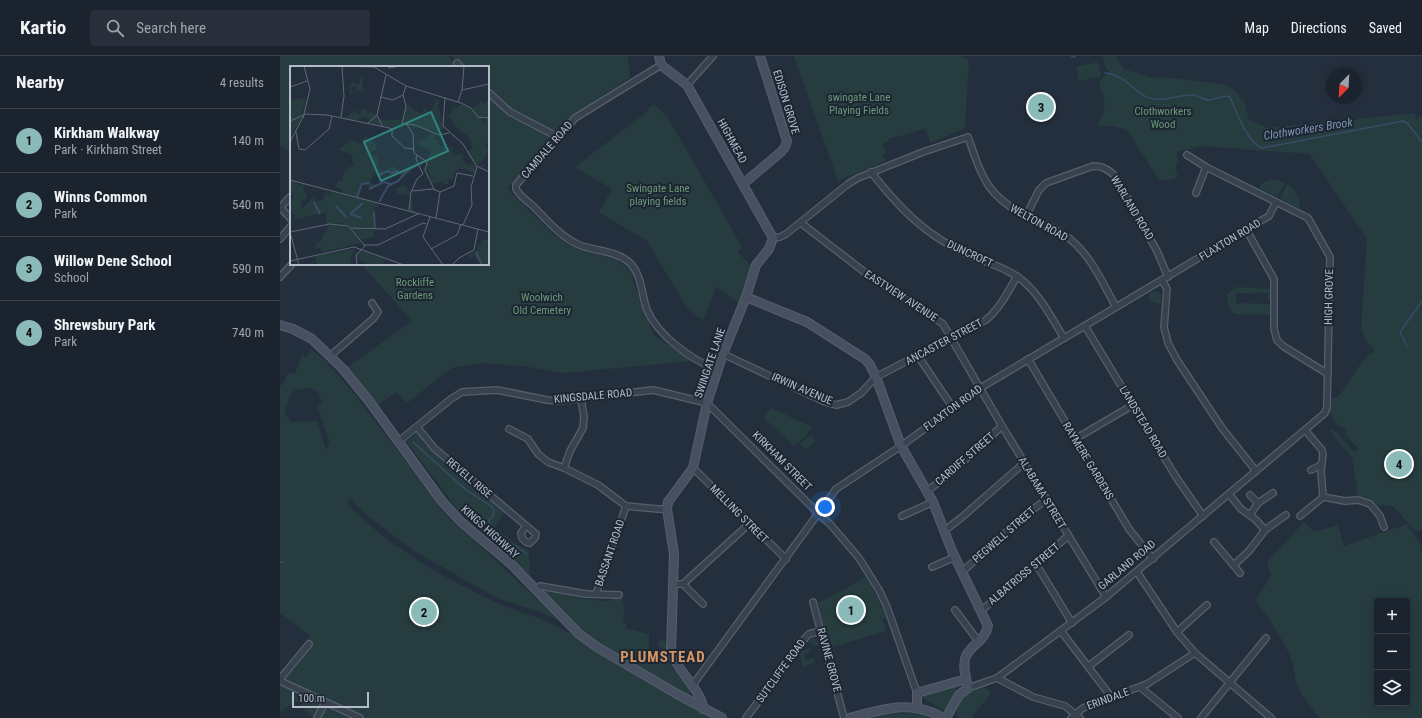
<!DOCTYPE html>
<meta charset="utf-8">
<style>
:root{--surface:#1b232e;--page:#282f3a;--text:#f1f3f6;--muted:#a0a4aa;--line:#39404a;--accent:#8bbbb9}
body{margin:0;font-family:"Roboto Condensed",sans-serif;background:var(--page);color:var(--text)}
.controls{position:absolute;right:12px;bottom:12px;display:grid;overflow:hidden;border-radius:4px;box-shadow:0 2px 10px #0003}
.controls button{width:36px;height:36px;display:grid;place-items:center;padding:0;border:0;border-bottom:1px solid var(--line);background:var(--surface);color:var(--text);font:20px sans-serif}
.compass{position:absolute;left:1046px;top:12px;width:36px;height:36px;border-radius:50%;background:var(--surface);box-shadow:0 2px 10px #0003;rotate:204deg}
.scale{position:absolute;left:12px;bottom:10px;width:77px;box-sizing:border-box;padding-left:4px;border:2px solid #b4bcc9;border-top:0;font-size:11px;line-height:14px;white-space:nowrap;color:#b4bcc9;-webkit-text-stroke:3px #1d2633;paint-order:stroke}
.you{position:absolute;left:545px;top:451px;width:14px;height:14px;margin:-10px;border:3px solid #fff;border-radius:50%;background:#1a73e8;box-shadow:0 0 0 6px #1a73e833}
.badge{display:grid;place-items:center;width:26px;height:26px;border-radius:50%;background:var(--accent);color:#111;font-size:13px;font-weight:700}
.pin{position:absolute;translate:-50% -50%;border:2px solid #fff;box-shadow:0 1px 4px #0006}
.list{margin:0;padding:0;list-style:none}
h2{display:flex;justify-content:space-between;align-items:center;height:52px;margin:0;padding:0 16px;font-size:17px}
h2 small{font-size:13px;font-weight:400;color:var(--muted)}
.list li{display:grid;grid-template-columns:26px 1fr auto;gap:12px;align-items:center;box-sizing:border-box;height:64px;padding:0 16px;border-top:1px solid var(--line)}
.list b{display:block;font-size:15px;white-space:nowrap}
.list p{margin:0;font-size:13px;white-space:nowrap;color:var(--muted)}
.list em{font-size:13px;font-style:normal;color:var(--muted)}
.icon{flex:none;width:22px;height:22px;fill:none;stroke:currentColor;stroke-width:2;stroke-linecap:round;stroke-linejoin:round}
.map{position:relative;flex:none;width:1142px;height:662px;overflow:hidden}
header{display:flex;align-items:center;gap:24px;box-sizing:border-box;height:56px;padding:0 20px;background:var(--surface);border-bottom:1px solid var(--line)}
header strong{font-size:19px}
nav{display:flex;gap:22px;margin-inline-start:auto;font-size:14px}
.search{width:280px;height:36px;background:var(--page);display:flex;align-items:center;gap:10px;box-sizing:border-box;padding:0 14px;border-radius:4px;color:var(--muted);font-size:15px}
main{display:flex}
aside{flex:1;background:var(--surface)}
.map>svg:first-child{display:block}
.green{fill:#263c3f;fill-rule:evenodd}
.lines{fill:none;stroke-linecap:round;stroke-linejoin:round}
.stream{stroke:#394c67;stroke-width:1.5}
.street-casing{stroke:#565f6c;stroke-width:8}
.secondary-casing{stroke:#565f6c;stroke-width:10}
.street{stroke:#38414e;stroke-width:5.5}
.secondary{stroke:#465061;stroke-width:8}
.labels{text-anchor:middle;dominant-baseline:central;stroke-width:4;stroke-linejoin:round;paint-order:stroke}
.park-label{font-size:11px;fill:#6b9a76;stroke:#1d2633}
.street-label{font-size:11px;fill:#b4bcc9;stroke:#1d2633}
.water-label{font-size:12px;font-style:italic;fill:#7c92b1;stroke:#1d2633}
.district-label{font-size:15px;font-weight:bold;letter-spacing:1px;fill:#d59563;stroke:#1d2633}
.inset-river{fill:none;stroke:#394c67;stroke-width:2}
.inset-road{fill:none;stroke:#5e6776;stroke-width:1}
.view{fill:#308480;fill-opacity:0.15;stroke:#308480;stroke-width:2}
.inset-edge{fill:none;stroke:#b4bcc9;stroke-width:2}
</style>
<header>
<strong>Kartio</strong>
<div class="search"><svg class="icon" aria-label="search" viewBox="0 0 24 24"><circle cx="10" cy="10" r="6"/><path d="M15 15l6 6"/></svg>Search here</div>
<nav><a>Map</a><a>Directions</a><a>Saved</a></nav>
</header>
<main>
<aside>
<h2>Nearby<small>4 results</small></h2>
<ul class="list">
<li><span class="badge">1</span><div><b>Kirkham Walkway</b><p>Park · Kirkham Street</p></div><em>140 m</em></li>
<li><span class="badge">2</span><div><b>Winns Common</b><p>Park</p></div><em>540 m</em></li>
<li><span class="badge">3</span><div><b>Willow Dene School</b><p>School</p></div><em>590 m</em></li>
<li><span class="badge">4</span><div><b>Shrewsbury Park</b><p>Park</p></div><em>740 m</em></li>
</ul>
</aside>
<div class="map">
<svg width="1142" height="662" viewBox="0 0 1142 662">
<rect width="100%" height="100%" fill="#242f3e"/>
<g class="green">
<polygon points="0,0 168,0 178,11 11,11 11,95 0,89"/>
<polygon points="172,0 348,0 350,22 289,62 228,132 232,138 273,178 290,190 336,204 350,214 361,248 374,279 411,305 285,317 243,310 200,307 172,312 127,347 116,336 98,349 68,311 132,265 81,208 208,208 208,42 222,53 229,48 208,34 208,11 182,11"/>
<polygon points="514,0 682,0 689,5 685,70 682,74 650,87 646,72 618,81 618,80 608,83 609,85 602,88 606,97 603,99 606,105 558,125"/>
<path d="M822,0H836L842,11L844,13L871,22L880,21L943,28L954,34L964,45L969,64L988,72L1134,57L1138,65V61L1142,58V475L1133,473L1113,450L1103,449L1100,451L1086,443L1077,441V430L1072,402L1050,375L1052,373L1055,375L1074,396L1076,395L1078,392L1065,378L1067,374L1063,370C1055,371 1055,363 1051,357C1050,356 1049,354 1048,352L1051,344L1054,342H1056C1070,329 1076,310 1090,297L1094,296V293L1086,286L1081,272L1087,183L1031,100L1030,98L921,90L897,96L898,106L895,114L898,120C893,125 886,124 879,124L847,74L834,70H818C819,64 822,60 824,54C826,45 822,36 819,28L824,20L830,15L826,13Z"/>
<polygon points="818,6 821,20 799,25 796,11"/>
<polygon points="373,48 387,60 462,191 457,196 471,209 460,248 436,231 423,265 408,253 367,185 319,156 332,133 295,111 363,59"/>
<polygon points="990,124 997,124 1005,127 997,141 980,132 980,128"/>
<path d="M1007,128C1016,134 1020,142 1020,153L1000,142Z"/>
<polygon points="955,231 992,233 992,244 988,244 988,237 956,237 956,247 991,248 991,259 955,258 948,251 947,239"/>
<path d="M875,234L881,238V248C876,247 870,246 868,242L870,237Z"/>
<path d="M31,293L46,305L72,335L172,466L195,485L279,564L259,556L219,543L134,495L83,456L71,443L67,448C108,490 161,520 213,545C227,552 242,556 256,561C268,566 280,572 292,578L296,570L264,536H270L287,539L289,538L295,541L307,543L328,545L331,544L332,541L338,540C346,544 344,557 343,566L347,569L346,572L369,578V597H386L390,609L411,635L407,648L434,662H33L16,645L0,656V618L30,580L0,557V330L4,327L8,316L15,318L22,299L26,302ZM30,331L38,336L43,348L37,350L50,387L46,394L37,365L11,366L4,357L9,342L15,334Z"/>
<polygon points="491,352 532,371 525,381 514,390 484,362"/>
<path d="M136,378H140L143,383V386C149,393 156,398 163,405L225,456L214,471L234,487L249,495L250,519L179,455L126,385Z"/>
<polygon points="531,379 536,386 525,394 520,387"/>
<path d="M1024,466L1034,476L1058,469L1064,490L1127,468L1142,491V662H1039C1031,651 1022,641 1017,628C1014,619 1014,609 1010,600C1002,582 988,560 975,545L991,520L987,506ZM1097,545H1127V647H1097Z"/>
<polygon points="586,520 607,562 602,563 606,575 550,592 538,547 563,534"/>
<polygon points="533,582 539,585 541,590 531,589 530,583"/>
<polygon points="380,584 383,585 384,584 388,587 388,595 380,592 378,588"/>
<polygon points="530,592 531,596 524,598 526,604 534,602 535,606 523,611 519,597 521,595"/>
<path d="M674,629L677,631C676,635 667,652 664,654L644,643L643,641L645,639Z"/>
<path d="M703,630L711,637L691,662H678C673,644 690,635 703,630Z"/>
<polygon points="637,656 654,662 590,662 609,658"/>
</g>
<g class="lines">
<g class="stream">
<polyline points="791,0 795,1"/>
<path d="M825,17C848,19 857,41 873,43C887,45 901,38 914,39C919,40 923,44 929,44C936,44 943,38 950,41C956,55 967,87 982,92L1123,65L1128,68L1142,86"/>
<polyline points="1127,291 1120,276 1142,245"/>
<polyline points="133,386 185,433 212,451 214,455 213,460 209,464 211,471 231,487 247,498"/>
<polyline points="0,506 4,506"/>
</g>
<g class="street-casing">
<g id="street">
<polyline points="177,7 181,11"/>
<path d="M381,9L295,62L236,129V133C240,140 247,145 253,150C266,163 280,180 297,188C312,195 333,194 346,204C362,214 361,238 367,254C379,281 411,303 437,314"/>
<polyline points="407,29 433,0"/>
<polyline points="208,36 230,56 278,81"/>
<path d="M591,116C621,154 646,180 691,200C709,208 728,212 743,225C761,240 772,263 784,282"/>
<polyline points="916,137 926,111"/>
<polyline points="0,151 11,163"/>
<polyline points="0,152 11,140"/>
<path d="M746,160L759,134L766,127L813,110C823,110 829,114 836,121L877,195L888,221"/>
<polyline points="521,167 587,218 663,268 722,370 826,541"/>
<polyline points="967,175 994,223 994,273 997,284 1003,290 1048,318"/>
<path d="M493,182L500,181L506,178L568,128L578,122L643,96L688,81C702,121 707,141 747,160C762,167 778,173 790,183C812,201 823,228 836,251"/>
<polyline points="0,183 11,170"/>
<polyline points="0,221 12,208"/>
<polyline points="882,224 887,233 884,271 888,287 897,304 942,372 976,415"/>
<polyline points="805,270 896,421 923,460"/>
<path d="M443,298L545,346L556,349L568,346L581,337L596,321L706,264C720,252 728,236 737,220"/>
<polyline points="50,300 93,263 98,256 92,247"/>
<polyline points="638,300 673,352"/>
<polyline points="748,303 849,473 873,503"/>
<polyline points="137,371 154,392 256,478 255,482 250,487 246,486 242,482 241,477 246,470"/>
<polyline points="229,373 248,383 258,398 268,406 284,412 318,429 346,450"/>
<polyline points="1025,374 1042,394 1043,398 1041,415 1043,441 1065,445 1078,444 1090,448 1100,460 1104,471"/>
<polyline points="795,383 853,349"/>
<polyline points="119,385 171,343 182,336 217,334 267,344 278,345 373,334 427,347 543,462 550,468 579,502 599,534 607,551 637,637"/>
<polyline points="284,412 290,395 303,372 304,361 301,343"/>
<polyline points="413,412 506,503"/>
<polyline points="1031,414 1041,409"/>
<polyline points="647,435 666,421 722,370"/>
<polyline points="949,438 961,453 975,463 985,474 969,495 954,509"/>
<polyline points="970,439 978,447"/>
<polyline points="970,459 978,447 993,437"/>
<polyline points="622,460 653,446"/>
<polyline points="1020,460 1043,441"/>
<polyline points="985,474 1006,459"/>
<polyline points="664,475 681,462 744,407"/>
<polyline points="934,486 960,517"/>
<polyline points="756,508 792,567"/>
<polyline points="652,511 675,501"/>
<polyline points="682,516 748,457 767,443"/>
<polyline points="857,516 897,576 915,597 991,662"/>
<polyline points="393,528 403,528 469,468"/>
<polyline points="403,528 423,548"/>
<polyline points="255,534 260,530 306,538 339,539"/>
<polyline points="316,538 346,450 378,453 387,453"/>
<polyline points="533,546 564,662"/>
<polyline points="675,554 699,586"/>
<polyline points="701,555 788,480"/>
<polyline points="781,575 832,642"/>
<polyline points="897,576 927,549"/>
<polyline points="809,610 849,579"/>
<polyline points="717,622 753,641 785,650 800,662"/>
<polyline points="0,623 29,588"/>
<polyline points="0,625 80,662"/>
<polyline points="412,630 556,433 621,390 702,331 989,160 996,146"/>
<polyline points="860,631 898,662"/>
<polyline points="688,632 717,622 826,541 1045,357 1047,351 1050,201 1028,162 926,111 907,99"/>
<polyline points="37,662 45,646"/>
<polyline points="466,662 526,581 529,578 541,575"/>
<polyline points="791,662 803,652 867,628 915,597"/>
<polyline points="921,662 986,582"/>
</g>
</g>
<g class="secondary-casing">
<g id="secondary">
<path d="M379,0L381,9L407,29L493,182L489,193L476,209L466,241L443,298L427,347L413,412L388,446L387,453L394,498L391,596C397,615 423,636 423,653"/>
<polyline points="463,128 501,96 505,91 507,85 480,0"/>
<path d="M466,241L527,266L585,303L590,309L596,321L621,390L653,446L672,495L708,570C705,585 692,588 686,600C682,609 686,623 688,632L679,639L666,662"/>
<polyline points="0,269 13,273 32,283 63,313 89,345 161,444 180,465 232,509 299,578 317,591 397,638 442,662"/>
<polyline points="637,652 637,637 686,623"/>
<path d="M569,662C604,653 631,643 664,662"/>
</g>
</g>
<use href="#street" class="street"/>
<use href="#secondary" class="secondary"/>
</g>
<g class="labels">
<g class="park-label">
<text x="579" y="41">swingate Lane<tspan x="579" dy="13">Playing Fields</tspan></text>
<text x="883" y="55">Clothworkers<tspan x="883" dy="13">Wood</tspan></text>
<text x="378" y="132">Swingate Lane<tspan x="378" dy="13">playing fields</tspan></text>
<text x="135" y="226">Rockliffe<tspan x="135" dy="13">Gardens</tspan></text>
<text x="262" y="241">Woolwich<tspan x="262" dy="13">Old Cemetery</tspan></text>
</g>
<g class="street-label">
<text transform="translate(506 46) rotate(73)">EDISON GROVE</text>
<text transform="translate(452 85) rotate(61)">HIGHMEAD</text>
<text transform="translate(267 94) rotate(-49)">CAMDALE ROAD</text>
<text transform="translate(852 152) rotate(59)">WARLAND ROAD</text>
<text transform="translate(759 167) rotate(29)">WELTON ROAD</text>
<text transform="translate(950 184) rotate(-31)">FLAXTON ROAD</text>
<text transform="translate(690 198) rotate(25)">DUNCROFT</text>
<text transform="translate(621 240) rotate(33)">EASTVIEW AVENUE</text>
<text transform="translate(1049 241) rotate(-89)">HIGH GROVE</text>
<text transform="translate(664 286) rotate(-28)">ANCASTER STREET</text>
<text transform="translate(430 307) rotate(-71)">SWINGATE LANE</text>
<text transform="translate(522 333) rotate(23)">IRWIN AVENUE</text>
<text transform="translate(313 340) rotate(-5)">KINGSDALE ROAD</text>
<text transform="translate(673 352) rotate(-36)">FLAXTON ROAD</text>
<text transform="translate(863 366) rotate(59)">LANDSTEAD ROAD</text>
<text transform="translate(685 403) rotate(-41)">CARDIFF STREET</text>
<text transform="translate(502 405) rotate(45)">KIRKHAM STREET</text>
<text transform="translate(808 405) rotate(59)">RAYMERE GARDENS</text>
<text transform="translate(189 422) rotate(40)">REVELL RISE</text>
<text transform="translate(762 437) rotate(59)">ALABAMA STREET</text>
<text transform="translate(459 458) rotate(45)">MELLING STREET</text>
<text transform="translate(210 476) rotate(42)">KINGS HIGHWAY</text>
<text transform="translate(724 479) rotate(-41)">PEGWELL STREET</text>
<text transform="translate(330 497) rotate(-71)">BASSANT ROAD</text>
<text transform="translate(847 509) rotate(-40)">GARLAND ROAD</text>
<text transform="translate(744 518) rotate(-40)">ALBATROSS STREET</text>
<text transform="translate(549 604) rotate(75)">RAVINE GROVE</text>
<text transform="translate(501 615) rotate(-54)">SUTCLIFFE ROAD</text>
<text transform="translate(828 643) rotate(-20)">ERINDALE</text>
</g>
<g class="water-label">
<text transform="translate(1028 73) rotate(-9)">Clothworkers Brook</text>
</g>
<g class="district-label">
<text x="383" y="601">PLUMSTEAD</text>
</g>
</g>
<g transform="translate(10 10)">
<rect width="199" height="199" fill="#242f3e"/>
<path d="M73,11L72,21L74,24L72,27L70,24L67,26L65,20L61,23L63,28H60V19L62,15L67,19L70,17L69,12ZM16,32L9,60H5L0,75L1,35ZM146,34L150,35L148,40L154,64H150L149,68L129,60L124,62L117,57L105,62L79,57L81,54L74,51L65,55L55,53L65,44L70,49L72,42L87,49L90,54H112L117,38L127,46L133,48V43H136L140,47ZM189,34L194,38L199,34V52L190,51L182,42L190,38ZM164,39L167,42L171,39L181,43L193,52L192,58L195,57L196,52L199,54V75L195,80L199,84L190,98L195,99L194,101L190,98L187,100L176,85L183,83L178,70L169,64L160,52H153L160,50ZM143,67L146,68L143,73L149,75L148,79L163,82L162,86L167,89L172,88L174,90L172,93L178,100L180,98L186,100L184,108L177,103H168L163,108L164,113H157L159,117L155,119L152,115L143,118L136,100L141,83L126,78ZM75,70L86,78V84L80,87L87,90L89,102L95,106L103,100L110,106L121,105L109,115L112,111L108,106H98L89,111L84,108L80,117L87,119L80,122L79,120L76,124L79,117L72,119L68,131L53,127L52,124L44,120L49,115H52L54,104L64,99L61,88L49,84L61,74L71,78ZM0,114L11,120L12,117L15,118L13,121L17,132L10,135L12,143L24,130L26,135L33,134L36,126L40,130L41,126L85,136L90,140L85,141V163L60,161L50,157L36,158V146L6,153L0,141L4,128L0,130ZM113,119L118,122L121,130L124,146L119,145L121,130L106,127L107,122ZM38,159L57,161L71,177L32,186L30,182L25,183L27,176L31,175ZM61,162L84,164V171L70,174ZM199,173V199H192L184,191L179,192L178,189H183L180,187L186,185L189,178L192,180L191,174ZM65,183L60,192L62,199H27L25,190ZM70,184L95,193L93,199L76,197L65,190Z" fill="#263c3f"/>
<path class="inset-river" d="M88,109L98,105L101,107L109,105M79,123L94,116L101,118M67,131L72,118L80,117M24,136L30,148M89,136L98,120L108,115L116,106L127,99M46,140L56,151M84,146L85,163M60,148L73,137M60,148L72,152M186,186L192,199"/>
<path class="inset-road" d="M49,0L84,1L116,20L171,37L181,42L188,51L199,52M98,2L110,0M0,21L17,15M172,24L174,0M90,31L103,34L113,29M155,31L153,60L173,78L187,101L181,121L182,139L173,159M168,36L172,24L199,18M87,49L93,61M51,51L54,30L52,1M13,52L20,23L14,0M0,55L16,48L37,49L104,63M78,57L87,49L96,9M116,57L123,68L124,87L137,96L135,104L144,123M112,58L125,59L149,69L159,67M112,58L116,40L113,29L116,20M102,63V70L115,82L124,83M6,66L9,83L15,84L39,63L42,50M0,76L14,49M187,100L199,106M0,114L199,166M122,125L143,123L150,126M150,126L164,120L167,107L183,110M119,145L121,126L127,113L133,108L126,93L127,89M140,151L133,171L153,199M146,152L150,126M61,162L95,163L128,148M0,166L40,158L58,160L75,180L66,189L67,199M0,166L9,199M74,179H88L133,157L136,158M141,183L167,169L171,158M0,195L64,181L114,199M162,199L169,192L184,184L188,163"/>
<path class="view" d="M141,46L158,85L91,115L74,76Z"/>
<rect width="199" height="199" class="inset-edge"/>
</g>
</svg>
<div class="controls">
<button>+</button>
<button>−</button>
<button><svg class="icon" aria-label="layers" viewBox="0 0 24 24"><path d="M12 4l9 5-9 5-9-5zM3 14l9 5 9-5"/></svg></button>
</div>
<svg class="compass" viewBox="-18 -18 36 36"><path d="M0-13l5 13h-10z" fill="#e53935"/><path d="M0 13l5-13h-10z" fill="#a0a4aa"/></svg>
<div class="scale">100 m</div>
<div class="you"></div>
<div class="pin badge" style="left:571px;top:554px">1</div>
<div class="pin badge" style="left:144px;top:556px">2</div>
<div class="pin badge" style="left:761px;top:51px">3</div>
<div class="pin badge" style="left:1119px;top:408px">4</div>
</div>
</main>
